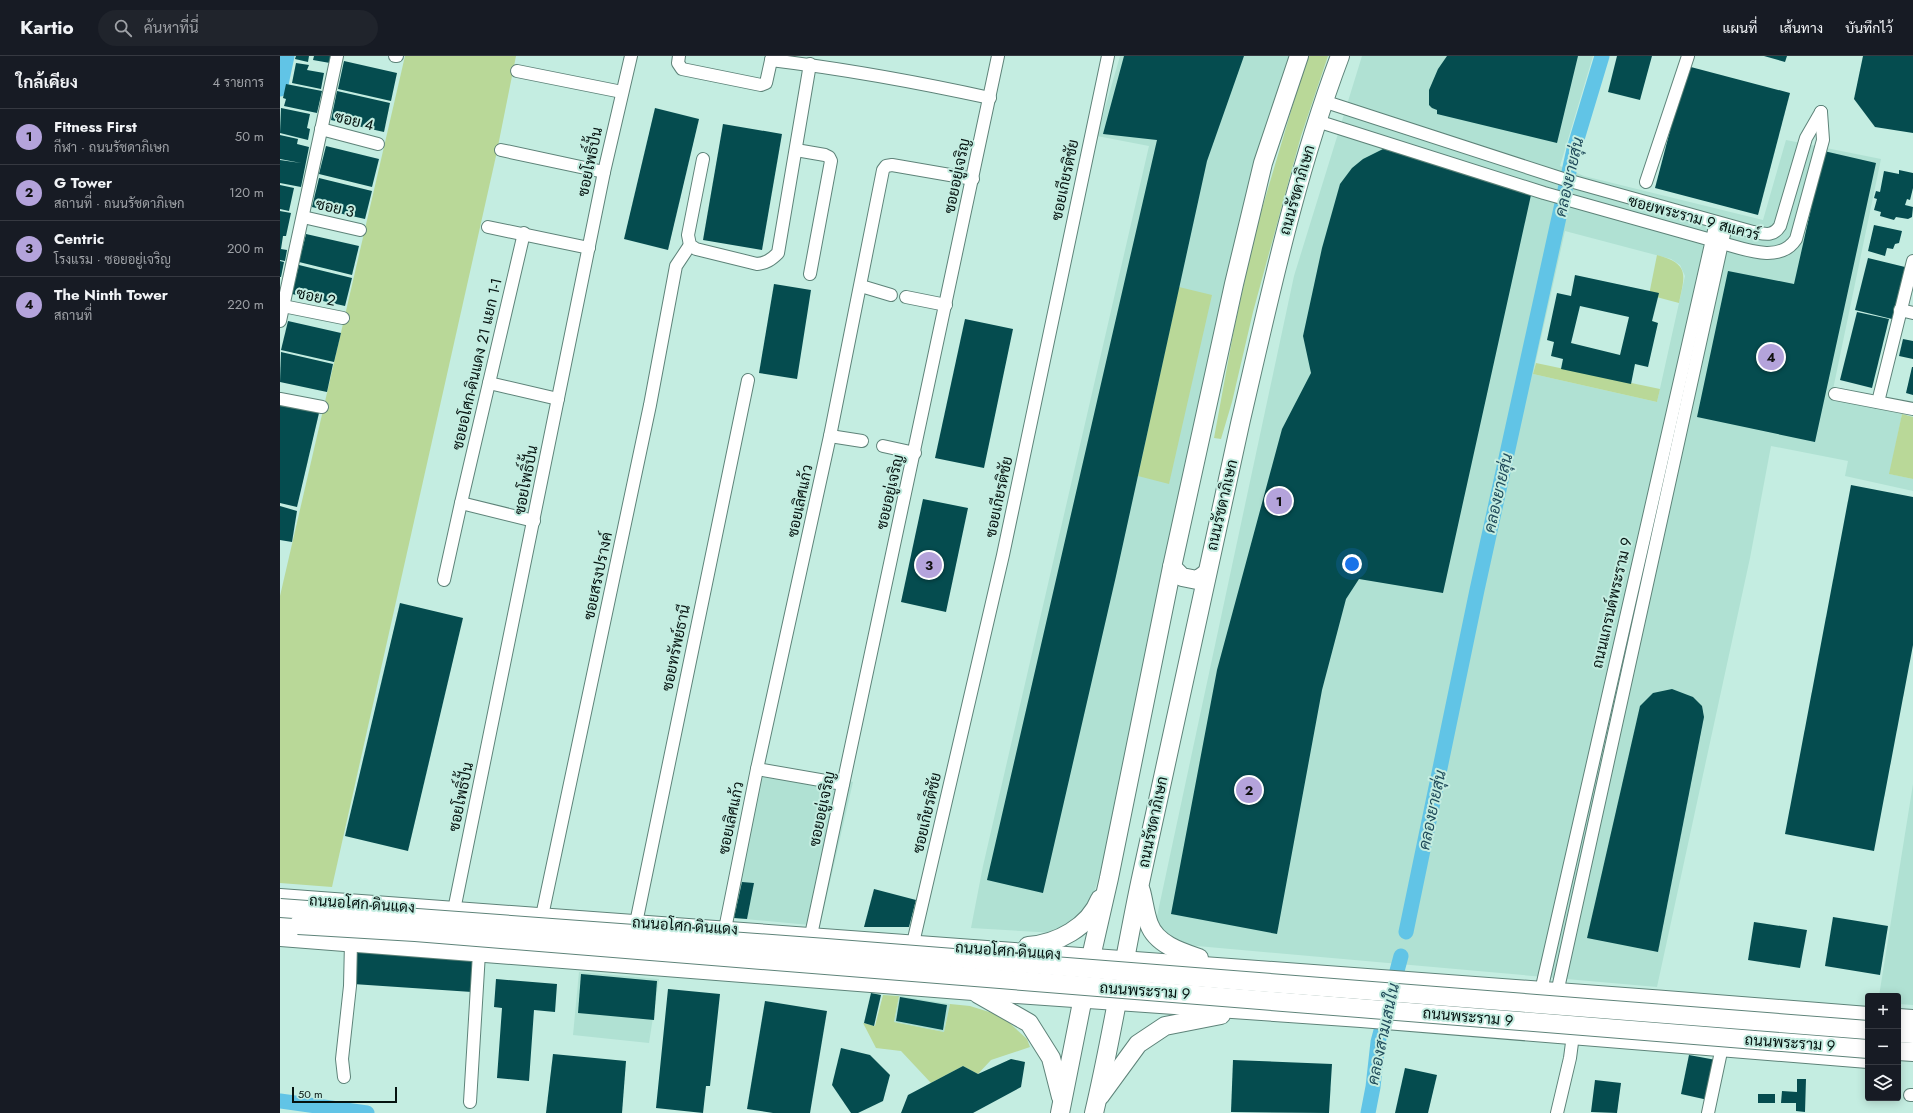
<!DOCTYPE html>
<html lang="th">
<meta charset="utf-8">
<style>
:root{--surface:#171b24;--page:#20242c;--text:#f1f3f6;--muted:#9ea1a6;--line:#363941;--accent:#b4a3db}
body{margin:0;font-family:Jost,Sarabun,sans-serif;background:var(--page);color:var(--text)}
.controls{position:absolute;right:12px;bottom:12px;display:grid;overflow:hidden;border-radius:4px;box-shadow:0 2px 10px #0003}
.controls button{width:36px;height:36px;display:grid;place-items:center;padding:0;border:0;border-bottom:1px solid var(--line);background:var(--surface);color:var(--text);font:20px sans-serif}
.scale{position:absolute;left:12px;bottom:10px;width:105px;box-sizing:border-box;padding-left:4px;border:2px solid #051310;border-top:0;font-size:11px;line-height:14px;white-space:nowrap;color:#051310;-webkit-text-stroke:3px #c4ede1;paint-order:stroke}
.you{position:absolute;left:1072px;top:508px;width:14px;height:14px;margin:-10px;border:3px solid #fff;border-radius:50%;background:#1a73e8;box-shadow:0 0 0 6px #1a73e833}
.badge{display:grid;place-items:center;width:26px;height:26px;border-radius:50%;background:var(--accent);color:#111;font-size:13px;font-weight:700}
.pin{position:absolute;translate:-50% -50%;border:2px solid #fff;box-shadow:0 1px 4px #0006}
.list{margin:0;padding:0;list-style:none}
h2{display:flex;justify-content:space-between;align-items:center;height:52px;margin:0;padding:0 16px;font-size:17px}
h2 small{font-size:13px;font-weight:400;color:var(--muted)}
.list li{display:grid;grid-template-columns:26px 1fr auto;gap:12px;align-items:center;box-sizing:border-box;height:56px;padding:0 16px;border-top:1px solid var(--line)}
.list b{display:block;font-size:15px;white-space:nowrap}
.list p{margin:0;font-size:13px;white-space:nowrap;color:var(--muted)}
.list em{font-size:13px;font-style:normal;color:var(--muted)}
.icon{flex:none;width:22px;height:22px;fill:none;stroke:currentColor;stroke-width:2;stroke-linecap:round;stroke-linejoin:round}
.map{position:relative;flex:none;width:1633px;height:1057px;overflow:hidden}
header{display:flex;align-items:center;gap:24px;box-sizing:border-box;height:56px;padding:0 20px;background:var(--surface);border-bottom:1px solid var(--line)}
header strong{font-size:19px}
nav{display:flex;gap:22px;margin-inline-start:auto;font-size:14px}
.search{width:280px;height:36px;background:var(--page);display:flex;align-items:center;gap:10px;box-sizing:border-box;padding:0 14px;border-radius:22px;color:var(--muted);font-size:15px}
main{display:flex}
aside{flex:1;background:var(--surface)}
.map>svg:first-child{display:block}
.built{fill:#b0e1d3;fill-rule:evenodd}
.green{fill:#b9d898}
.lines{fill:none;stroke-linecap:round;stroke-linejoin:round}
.canal{stroke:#61c4e6;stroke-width:15}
.building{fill:#054c4f;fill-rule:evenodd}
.street-casing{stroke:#5e8379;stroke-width:14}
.primary-casing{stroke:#5e8379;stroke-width:20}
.street{stroke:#fff;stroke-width:12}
.primary{stroke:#fff;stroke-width:18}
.primary-bridge-casing{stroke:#5e8379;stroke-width:20;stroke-linecap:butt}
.primary-bridge{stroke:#fff;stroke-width:18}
.labels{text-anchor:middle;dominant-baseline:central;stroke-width:4;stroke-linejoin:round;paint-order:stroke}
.street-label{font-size:15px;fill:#051310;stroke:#c4ede1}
.water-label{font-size:16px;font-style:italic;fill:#224d5c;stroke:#c4ede1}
</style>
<header>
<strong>Kartio</strong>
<div class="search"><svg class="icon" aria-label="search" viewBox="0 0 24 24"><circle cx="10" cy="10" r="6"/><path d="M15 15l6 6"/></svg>ค้นหาที่นี่</div>
<nav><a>แผนที่</a><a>เส้นทาง</a><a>บันทึกไว้</a></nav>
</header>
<main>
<aside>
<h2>ใกล้เคียง<small>4 รายการ</small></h2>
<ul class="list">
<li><span class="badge">1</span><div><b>Fitness First</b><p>กีฬา · ถนนรัชดาภิเษก</p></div><em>50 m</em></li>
<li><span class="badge">2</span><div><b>G Tower</b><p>สถานที่ · ถนนรัชดาภิเษก</p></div><em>120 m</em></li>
<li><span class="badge">3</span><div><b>Centric</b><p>โรงแรม · ซอยอยู่เจริญ</p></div><em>200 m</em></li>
<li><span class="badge">4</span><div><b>The Ninth Tower</b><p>สถานที่</p></div><em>220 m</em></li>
</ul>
</aside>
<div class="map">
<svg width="1633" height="1057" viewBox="0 0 1633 1057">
<rect width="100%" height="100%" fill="#c4ede1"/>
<g class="built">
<polygon points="840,0 1018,0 968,160 821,813 811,847 805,860 776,877 691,872 703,810 869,90 817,80"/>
<path d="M1082,0H1313L1280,110L1304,120L1483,164L1506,84L1601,103L1551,343L1622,358L1610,418L1633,423V435L1565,420L1568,405L1491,390L1470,502L1377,931L895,888L876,865L1014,220ZM1285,175L1391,203L1400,209L1405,220L1377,346L1253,318Z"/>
<polygon points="471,710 522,716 573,726 540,870 443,861"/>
<polygon points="1633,728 1633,949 1618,948 1618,940 1599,940"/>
<polygon points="299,916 379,923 369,987 293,979"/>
<polygon points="619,940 670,948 664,976 614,966"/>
</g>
<g class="green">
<polygon points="125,0 236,0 216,100 52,831 0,827 0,540"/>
<polygon points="1029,0 1048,0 1021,80 973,256 952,346 941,383 934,382 954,273 976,173 1022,18"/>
<path d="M1377,199C1410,208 1405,219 1399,247L1369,239Z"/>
<polygon points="899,231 932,239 889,428 858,420"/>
<polygon points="1256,307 1380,333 1377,346 1253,318"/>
<polygon points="1622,358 1633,361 1633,423 1609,418"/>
<polygon points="603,939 619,940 614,966 664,976 670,948 690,950 722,960 747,983 750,991 711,1004 698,1018 683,1010 651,1027 621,995 596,992 583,967 595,970"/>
</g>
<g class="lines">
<g class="canal">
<polyline points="0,33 7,0"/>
<polyline points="1126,876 1197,534 1294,93 1322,0"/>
<polyline points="0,1045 87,1057"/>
<polyline points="1088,1057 1093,1031 1098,986 1121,900"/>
</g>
</g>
<g class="building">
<polygon points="16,0 29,0 28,6 15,3"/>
<polygon points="34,0 51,0 50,7 33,4"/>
<polygon points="844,0 964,0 927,105 836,520 763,837 707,824 877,84 823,78"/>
<polygon points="1167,0 1298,0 1277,87 1157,58 1157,54 1152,52 1149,49 1149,34 1158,13"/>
<polygon points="1337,0 1372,0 1360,44 1328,36"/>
<polygon points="1484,0 1507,0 1505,6"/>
<polygon points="1583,0 1633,0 1633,77 1595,71 1574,43"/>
<polygon points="64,5 117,17 111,45 58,33"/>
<polygon points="16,7 29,9 27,14 44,17 41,33 12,27"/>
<polygon points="1407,10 1510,37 1478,159 1375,132"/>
<polygon points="6,28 42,35 37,57 4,50 6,43 3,42"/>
<polygon points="57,35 110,47 104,76 51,64"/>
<polygon points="1,52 30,58 27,72 30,73 28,84 0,77"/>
<polygon points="375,52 419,63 388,194 344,183"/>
<polygon points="443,68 502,78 482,194 423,184"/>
<polygon points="0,79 18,83 17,88 29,91 21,131 0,127 0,104 21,107 0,103"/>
<polygon points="46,90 99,103 92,131 39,118"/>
<polygon points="1105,92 1251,139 1163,537 1079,523 1066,543 1042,634 997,878 891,858 937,614 1002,373 1031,317 1023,280 1042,192 1060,128 1072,112 1083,103"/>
<polygon points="1544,95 1596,107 1535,386 1417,361 1448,215 1514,228"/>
<polygon points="1619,114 1633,117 1633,132 1630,144 1627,143 1625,149 1633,151 1632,161 1628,163 1616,161 1614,164 1600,160 1601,156 1594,154 1597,143 1594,142 1596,135 1600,136 1604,115 1619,118"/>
<polygon points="39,122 92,135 85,163 32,151"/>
<polygon points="0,129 14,132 9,155 0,153"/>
<polygon points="0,155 11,157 6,180 3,180 1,193 7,194 5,205 0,204"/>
<polygon points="1594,169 1622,175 1619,187 1615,188 1613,193 1607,192 1605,200 1588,195"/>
<polygon points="26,178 79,190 72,219 19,206"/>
<polygon points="1588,202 1625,211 1612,263 1575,254"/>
<polygon points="0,205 4,206 1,221 0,221"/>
<polygon points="19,209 72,222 65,250 12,238"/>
<path d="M1295,219L1379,237L1372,265L1378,267L1368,311L1355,308L1351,328L1281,313L1283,303L1271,300L1274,286L1267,284L1277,237L1291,240ZM1300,250L1349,261L1340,299L1291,287Z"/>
<polygon points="494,228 531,234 517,323 479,317"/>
<polygon points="1577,256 1609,263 1592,332 1560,324"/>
<polygon points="685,263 733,273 704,412 655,402"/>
<polygon points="8,265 61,277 54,306 1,294"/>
<polygon points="1623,283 1633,285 1633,303 1619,300"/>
<polygon points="1,296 53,308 47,336 0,326"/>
<polygon points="1632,311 1633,311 1633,339 1626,337"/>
<polygon points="0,347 39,357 17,451 0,447"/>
<polygon points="1571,429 1633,441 1633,589 1594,795 1505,778"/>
<polygon points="643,443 688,452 666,556 621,546"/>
<polygon points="0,450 17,455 12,486 0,484"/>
<polygon points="120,547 183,562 128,795 65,780"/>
<polygon points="1392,633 1413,641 1422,650 1424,661 1378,896 1307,882 1360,650 1373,637"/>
<polygon points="462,826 474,827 467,863 454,862"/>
<polygon points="594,833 636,844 629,871 584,871"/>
<polygon points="1553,861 1608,870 1600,919 1545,910"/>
<polygon points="1474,866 1527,874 1520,912 1468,904"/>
<polygon points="75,895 194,903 192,936 73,928"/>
<polygon points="301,918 377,925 374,964 298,957"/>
<polygon points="216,923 277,928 275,956 254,954 249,1025 217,1022 222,952 214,951"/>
<polygon points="388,933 440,938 430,1030 426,1030 423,1057 376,1052"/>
<polygon points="591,937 601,939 594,970 584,967"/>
<polygon points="620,941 667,949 663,974 616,965"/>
<polygon points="485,945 547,955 530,1057 493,1057 467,1053"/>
<polygon points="561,992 590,999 610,1019 603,1045 578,1057 571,1057 552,1029"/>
<polygon points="273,998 346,1005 342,1057 266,1057"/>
<polygon points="1409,999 1436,1004 1428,1044 1401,1038"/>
<polygon points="731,1003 745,1006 741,1031 693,1057 621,1057 628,1039 683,1010 698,1018"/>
<polygon points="953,1004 1052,1008 1049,1057 951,1056"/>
<polygon points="1125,1012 1157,1019 1148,1057 1115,1057"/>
<polygon points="1517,1023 1526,1023 1525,1056 1516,1055 1516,1047 1501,1047 1502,1035 1517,1036"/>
<polygon points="1315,1024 1341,1027 1337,1057 1311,1056"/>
<rect x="1478" y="1038" width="17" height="9"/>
</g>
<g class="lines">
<g class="street-casing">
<g id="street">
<polyline points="115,0 117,0"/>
<polyline points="399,0 398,7 402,13 481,29 486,27 492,0"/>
<path d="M491,4C565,13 637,26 710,42"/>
<polyline points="237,15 342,36"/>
<path d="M1043,45L1283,123L1473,176C1485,178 1493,181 1500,170L1526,82L1541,56"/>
<path d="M1037,65L1264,137L1442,187C1464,193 1500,208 1516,183L1543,84L1541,56"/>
<polyline points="41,73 98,88"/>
<polyline points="221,94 324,116"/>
<polyline points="516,94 545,99 549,101 551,105 530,218"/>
<path d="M423,103L408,179L410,189L416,193L477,208C486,207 491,204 498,197L530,8"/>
<polyline points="1366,126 1408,0"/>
<polyline points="23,161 80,174"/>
<polyline points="208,171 309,192"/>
<polyline points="581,230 611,239"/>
<polyline points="626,241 666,249"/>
<polyline points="3,250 63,262"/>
<polyline points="1620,254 1633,257"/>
<polyline points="0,265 57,0"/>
<polyline points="209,327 278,343"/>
<polyline points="1555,338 1633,353"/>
<polyline points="0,343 42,351"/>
<polyline points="1598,346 1633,205"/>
<polyline points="550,380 582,385"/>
<polyline points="603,390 635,397"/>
<polyline points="181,447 244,177"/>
<polyline points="164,524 181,447 254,465"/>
<polyline points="477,713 563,728"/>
<polyline points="174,854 324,116 351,0"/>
<polyline points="262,860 370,349 396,210 410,189"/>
<polyline points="356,867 468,324"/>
<polyline points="445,873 477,713 550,380 603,114 606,110 612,109 693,123"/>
<polyline points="531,879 718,0"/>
<polyline points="633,887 723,499 828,0"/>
<polyline points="1261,935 1436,166"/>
<polyline points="1277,937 1446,169"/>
<polyline points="64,1021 62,1003 70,930 71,886"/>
<polyline points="1630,1039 1633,1039"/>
<polyline points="190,1046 199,897"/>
<polyline points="1277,1057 1290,1002 1293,979"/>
<polyline points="1428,1057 1442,991"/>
</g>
</g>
<g class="primary-casing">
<g id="primary">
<polyline points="892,511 902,521 917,524 927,517"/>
<path d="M861,835C864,846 865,858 869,868C876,888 901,896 919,902"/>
<path d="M0,842C530,877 1059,918 1588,960"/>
<polyline points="0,868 18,869"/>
<polyline points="0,881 693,935 1081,962 1588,1003"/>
<path d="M748,890C777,888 809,871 820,843"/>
<polyline points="698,938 749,967 771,1002 781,1041"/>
<polyline points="1618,962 1633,963"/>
<polyline points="1618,977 1633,978"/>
<polyline points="1618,995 1633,996"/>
<polyline points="820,1040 858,988 885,970 941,959"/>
<polyline points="780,1057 811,901 829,822 892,511 954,228 983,107 1019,0"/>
<path d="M814,1057C832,981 844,903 860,827C892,674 926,521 960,368C989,244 1015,119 1060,0"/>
</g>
</g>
<use href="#street" class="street"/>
<use href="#primary" class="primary"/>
<g class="primary-bridge-casing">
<g id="primary-bridge">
<polyline points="0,852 546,892 1588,974"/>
<polyline points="18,869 135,876 1588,993"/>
</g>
</g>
<use href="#primary-bridge" class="primary-bridge"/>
</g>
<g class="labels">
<g class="street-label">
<text transform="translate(74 65) rotate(14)">ซอย 4</text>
<text transform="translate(310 106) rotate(-78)">ซอยโพธิ์ปั้น</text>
<text transform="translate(677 120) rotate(-78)">ซอยอยู่เจริญ</text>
<text transform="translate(785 124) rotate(-78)">ซอยเกียรติชัย</text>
<text transform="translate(1017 134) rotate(-74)">ถนนรัชดาภิเษก</text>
<text transform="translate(55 152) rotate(13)">ซอย 3</text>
<text transform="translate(1414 162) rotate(15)">ซอยพระราม 9 สแควร์</text>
<text transform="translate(36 241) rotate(12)">ซอย 2</text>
<text transform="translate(197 308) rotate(-77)">ซอยอโศก-ดินแดง 21 แยก 1-1</text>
<text transform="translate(246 424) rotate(-79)">ซอยโพธิ์ปั้น</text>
<text transform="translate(610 436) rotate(-77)">ซอยอยู่เจริญ</text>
<text transform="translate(719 441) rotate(-78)">ซอยเกียรติชัย</text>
<text transform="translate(520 445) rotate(-78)">ซอยเลิศแก้ว</text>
<text transform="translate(942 449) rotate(-77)">ถนนรัชดาภิเษก</text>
<text transform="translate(318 520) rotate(-78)">ซอยสรงปรางค์</text>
<text transform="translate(1332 547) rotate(-77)">ถนนแกรนด์พระราม 9</text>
<text transform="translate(396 592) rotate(-78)">ซอยทรัพย์ธานี</text>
<text transform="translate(181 741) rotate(-78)">ซอยโพธิ์ปั้น</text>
<text transform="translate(542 753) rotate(-78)">ซอยอยู่เจริญ</text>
<text transform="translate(647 757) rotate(-77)">ซอยเกียรติชัย</text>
<text transform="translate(451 762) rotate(-78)">ซอยเลิศแก้ว</text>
<text transform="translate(873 766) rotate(-78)">ถนนรัชดาภิเษก</text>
<text transform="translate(82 848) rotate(4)">ถนนอโศก-ดินแดง</text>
<text transform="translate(405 870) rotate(4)">ถนนอโศก-ดินแดง</text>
<text transform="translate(728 895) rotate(4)">ถนนอโศก-ดินแดง</text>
<text transform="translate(865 935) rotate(4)">ถนนพระราม 9</text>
<text transform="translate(1188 961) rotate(5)">ถนนพระราม 9</text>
<text transform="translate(1510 987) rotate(4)">ถนนพระราม 9</text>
</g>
<g class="water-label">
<text transform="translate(1289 121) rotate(-77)">คลองยายสุ่น</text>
<text transform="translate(1218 437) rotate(-77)">คลองยายสุ่น</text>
<text transform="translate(1152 754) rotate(-78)">คลองยายสุ่น</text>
<text transform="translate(1103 978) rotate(-78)">คลองสามเสนใน</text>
</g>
</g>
</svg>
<div class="controls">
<button>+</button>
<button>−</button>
<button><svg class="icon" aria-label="layers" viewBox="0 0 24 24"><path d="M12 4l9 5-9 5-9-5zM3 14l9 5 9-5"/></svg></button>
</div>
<div class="scale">50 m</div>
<div class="you"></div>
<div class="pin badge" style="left:999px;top:445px">1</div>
<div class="pin badge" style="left:969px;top:734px">2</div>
<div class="pin badge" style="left:649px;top:509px">3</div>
<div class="pin badge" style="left:1491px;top:301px">4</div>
</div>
</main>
